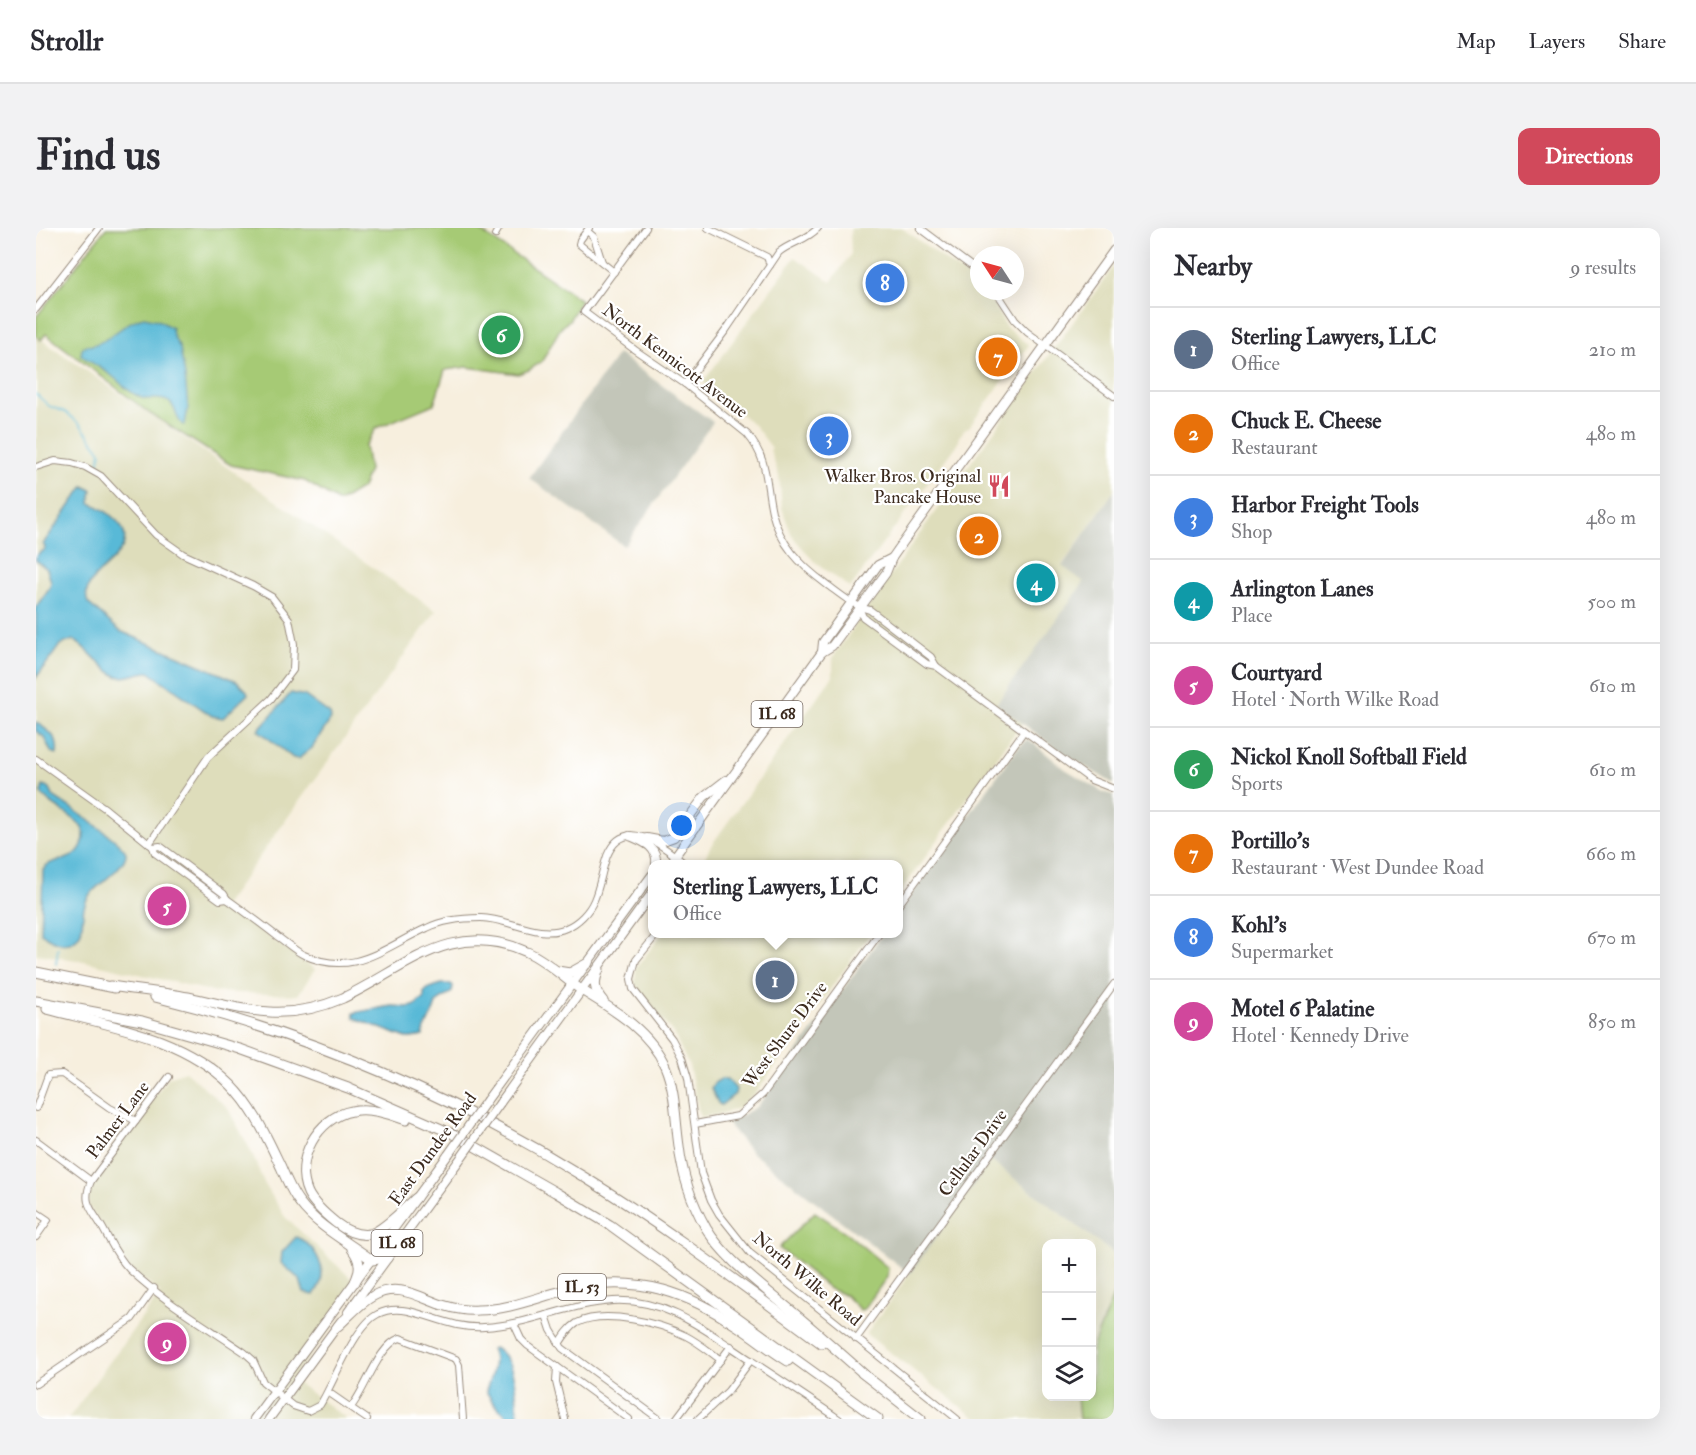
<!DOCTYPE html>
<meta charset="utf-8">
<style>
:root{--surface:#fff;--page:#f2f2f3;--text:#2b2b33;--muted:#7c7c81;--line:#e1e1e2;--accent:#d1495b}
body{margin:0;font-family:"IM FELL Double Pica",serif;background:var(--page);color:var(--text)}
.controls{position:absolute;right:18px;bottom:18px;display:grid;overflow:hidden;border-radius:12px;box-shadow:0 6px 24px #0002}
.controls button{width:54px;height:54px;display:grid;place-items:center;padding:0;border:0;border-bottom:2px solid var(--line);background:var(--surface);color:var(--text);font:30px sans-serif}
.compass{position:absolute;left:934px;top:18px;width:54px;height:54px;border-radius:50%;background:var(--surface);box-shadow:0 6px 24px #0002;rotate:306deg}
.you{position:absolute;left:646px;top:598px;width:21px;height:21px;margin:-15px;border:4px solid #fff;border-radius:50%;background:#1a73e8;box-shadow:0 0 0 9px #1a73e833}
.badge{display:grid;place-items:center;width:39px;height:39px;border-radius:50%;background:var(--accent);color:#fff;font-size:20px;font-weight:700}
.pin{position:absolute;translate:-50% -50%;border:3px solid #fff;box-shadow:0 2px 6px #0006}
.popup{position:absolute;left:612px;top:632px;width:255px;height:78px;box-sizing:border-box;display:grid;place-content:center;border-radius:12px;background:var(--surface);filter:drop-shadow(0 2px 4px #0005);font-size:20px;white-space:nowrap;color:var(--muted)}
.popup b{font-size:22px;color:var(--text)}
.popup::after{content:'';position:absolute;left:50%;top:100%;margin-left:-12px;border:12px solid transparent;border-top-color:var(--surface)}
.list{margin:0;padding:0;list-style:none}
h2{display:flex;justify-content:space-between;align-items:center;height:78px;margin:0;padding:0 24px;font-size:26px}
h2 small{font-size:20px;font-weight:400;color:var(--muted)}
.list li{display:grid;grid-template-columns:39px 1fr auto;gap:18px;align-items:center;box-sizing:border-box;height:84px;padding:0 24px;border-top:2px solid var(--line)}
.list b{display:block;font-size:22px;white-space:nowrap}
.list p{margin:0;font-size:20px;white-space:nowrap;color:var(--muted)}
.list em{font-size:20px;font-style:normal;color:var(--muted)}
.icon{flex:none;width:33px;height:33px;fill:none;stroke:currentColor;stroke-width:2;stroke-linecap:round;stroke-linejoin:round}
.map{position:relative;flex:none;width:1078px;height:1191px;overflow:hidden;border-radius:12px}
header{display:flex;align-items:center;gap:36px;box-sizing:border-box;height:84px;padding:0 30px;background:var(--surface);border-bottom:2px solid var(--line)}
header strong{font-size:28px}
nav{display:flex;gap:33px;margin-inline-start:auto;font-size:21px}
.intro{display:flex;align-items:center;justify-content:space-between;box-sizing:border-box;height:144px;padding:0 36px}
h1{margin:0;font-size:42px}
.button{padding:15px 27px;border-radius:12px;background:var(--accent);color:#fff;font-size:21px;font-weight:700}
main{display:flex;gap:36px;padding:0 36px}
aside{flex:1;background:var(--surface);border-radius:12px;box-shadow:0 6px 24px #0002}
.map>svg:first-child{display:block}
.built{fill:#deddbb}
.industrial{fill:#c3c6b9}
.green{fill:#a6ca74;stroke:#707a49;stroke-width:1.5}
.water{fill:#58b9d7;stroke:#4a727a;stroke-width:1.5}
.lines{fill:none;stroke-linecap:round;stroke-linejoin:round}
.stream{stroke:#58b9d7;stroke-width:1.5}
.minor-casing{stroke:#998c7e;stroke-width:8}
.major-casing{stroke:#998c7e;stroke-width:10}
.highway-casing{stroke:#998c7e;stroke-width:11}
.minor{stroke:#fff;stroke-width:6}
.major{stroke:#fff;stroke-width:8}
.highway{stroke:#fff;stroke-width:9}
.major-bridge-casing{stroke:#998c7e;stroke-width:10;stroke-linecap:butt}
.major-bridge{stroke:#fff;stroke-width:8}
.labels{text-anchor:middle;dominant-baseline:central;stroke-width:4.5;stroke-linejoin:round;paint-order:stroke}
.shield{fill:#fff;stroke:#766a62;stroke-width:1.5}
.shield-label{font-size:16px;font-weight:bold;fill:#3b2a1e}
.street-label{font-size:18px;fill:#3b2a1e;stroke:#fff}
.poi-label{font-size:18px;fill:#3b2a1e;stroke:#fff;text-anchor:end}
</style>
<header>
<strong>Strollr</strong>
<nav><a>Map</a><a>Layers</a><a>Share</a></nav>
</header>
<div class="intro"><h1>Find us</h1><a class="button">Directions</a></div>
<main>
<div class="map">
<svg width="1078" height="1191" viewBox="0 0 1078 1191">
<rect width="100%" height="100%" fill="#fff"/>
<filter id="ink" filterUnits="userSpaceOnUse"><feTurbulence type="fractalNoise" baseFrequency=".0167" numOctaves="2"/><feDisplacementMap in="SourceGraphic" scale="12" xChannelSelector="R" yChannelSelector="G"/><feConvolveMatrix kernelMatrix="1 2 1 2 8 2 1 2 1" color-interpolation-filters="sRGB"/></filter>
<filter id="wash" filterUnits="userSpaceOnUse"><feTurbulence type="fractalNoise" baseFrequency=".008" numOctaves="4" result="noise"/><feDisplacementMap in="SourceGraphic" scale="24" xChannelSelector="R" yChannelSelector="G"/><feGaussianBlur stdDeviation="1.35" result="paint"/><feColorMatrix in="noise" values="0 0 0 0 0 0 0 0 0 0 0 0 0 0 0 0 0 1.4 0 .05"/><feComposite in="paint" operator="in"/></filter>
<g filter="url(#wash)">
<rect width="100%" height="100%" fill="#f7efde"/>
<g class="built">
<polygon points="814,0 866,0 943,57 943,63 948,63 963,85 970,100 993,117 933,199 929,201 922,210 923,213 814,360 778,333 756,308 746,280 743,248 734,222 736,220 718,197 667,154 759,29 795,54 815,26"/>
<polygon points="1078,38 1078,263 1026,337 1049,354 960,476 986,495 862,667 862,636 666,636 674,619 797,448 797,429 891,295"/>
<polygon points="0,108 400,383 188,678 279,741 262,767 179,764 48,733 0,726"/>
<polygon points="626,706 834,706 721,863 703,880 680,887 664,889 653,838 646,823 638,806 605,768 599,755 600,740"/>
<polygon points="149,843 191,879 214,921 228,955 249,989 319,1054 308,1069 294,1101 256,1151 311,1191 32,1191 124,1065 93,1040 52,977 55,953 133,849"/>
<polygon points="955,933 1078,1026 1078,1066 1056,1120 1056,1016 1011,1016 1011,1168 1041,1169 1043,1191 941,1191 830,1106"/>
</g>
<g class="industrial">
<polygon points="582,126 677,194 588,318 493,250"/>
<polygon points="1078,263 1078,556 1027,525 960,476 1048,354 1026,338"/>
<polygon points="992,511 1029,541 1069,565 1078,567 1078,1026 955,933 874,1046 715,924 691,895 721,879 847,706 862,706 862,685 982,519"/>
</g>
<g class="green">
<polygon points="70,0 440,0 545,72 534,91 524,101 506,133 493,142 482,146 431,139 409,142 398,176 340,200 329,218 333,242 326,260 303,274 269,253 195,237 113,185 10,106 5,112 0,108 0,89"/>
<polygon points="779,984 812,1006 852,1040 851,1049 828,1081 824,1082 809,1067 794,1061 743,1020"/>
<polygon points="1078,1066 1078,1191 1043,1191 1041,1169 1056,1168 1056,1120"/>
</g>
<g class="water">
<path d="M108,89L122,92L136,100L137,108L144,120L149,148L152,180L149,196L147,197C139,191 141,179 133,174C124,168 114,173 106,170C92,165 84,153 72,145C63,139 54,134 45,127L46,121L49,118C72,118 86,93 108,89Z"/>
<path d="M48,258L56,262L54,275C65,279 73,285 81,293C112,328 39,343 52,375L84,403L201,453L211,463L212,466L187,490L176,488L113,444C103,443 90,452 81,448C67,442 49,417 37,412L24,417L0,450V379L14,359L15,354L11,341L0,332C0,327 3,324 8,322L9,319L7,316Z"/>
<polygon points="255,465 269,468 294,486 295,491 276,520 262,531 257,530 222,502"/>
<path d="M0,494C12,503 24,509 21,526L15,524L8,509L0,503Z"/>
<path d="M7,558L14,560L17,568C29,576 89,615 90,625C91,638 61,657 54,666C43,682 49,695 44,706C34,723 17,714 5,705L7,641C16,628 37,637 46,617C58,590 16,584 5,565Z"/>
<path d="M406,756H415L417,758L416,764L400,775C398,788 389,795 387,808C382,809 377,810 372,810C368,810 321,791 318,789V785C321,784 353,778 357,778C365,778 372,781 380,777L383,773L388,771V764L393,760Z"/>
<polygon points="685,851 691,851 700,861 699,866 685,877 682,875 675,860 678,855"/>
<path d="M260,1009C277,1015 289,1036 285,1053C284,1058 280,1063 278,1067L268,1065L264,1052L245,1035L246,1024Z"/>
<path d="M458,1120C480,1129 481,1170 482,1191H471L469,1186L457,1175L450,1163C454,1150 462,1134 455,1121Z"/>
</g>
<g class="lines">
<g class="stream">
<polyline points="0,166 13,178 29,184 44,196 65,224 62,237"/>
<polyline points="20,736 22,720"/>
</g>
</g>
</g>
<g filter="url(#ink)">
<g class="lines">
<g class="minor-casing">
<g id="minor">
<polyline points="553,0 544,12 543,16 578,44"/>
<path d="M610,0L548,84L599,122L649,156L711,206C733,232 729,253 736,284C744,316 764,337 790,356C804,366 817,378 834,382L895,429L900,438L1055,552L1078,561"/>
<polyline points="672,0 731,29 734,37"/>
<polyline points="884,0 943,44"/>
<polyline points="551,3 558,9 566,34"/>
<polyline points="459,7 463,0"/>
<polyline points="960,63 979,92 991,104 1078,168"/>
<polyline points="0,81 63,0"/>
<path d="M649,156L690,102L743,24C756,14 771,12 782,0"/>
<polyline points="0,239 19,233 36,235 49,239 65,248 120,307 147,326 217,358 236,369 253,391 258,416 257,442 235,471 172,529 113,616"/>
<polyline points="823,380 827,389 891,436 900,438"/>
<polyline points="0,531 70,581 117,619 119,625 184,672 191,671"/>
<path d="M117,619L124,618L188,666L191,671C208,683 225,696 242,709C251,715 259,723 268,727C318,750 348,719 391,700C407,692 428,690 445,690C472,690 503,712 530,700C542,695 553,684 558,672C564,658 566,642 571,628C588,586 628,618 649,636"/>
<polyline points="862,678 988,503"/>
<polyline points="621,706 600,732 595,751 597,761 636,811 646,830 652,850 665,945 675,972 683,986 714,1025 921,1191"/>
<path d="M133,849L55,953C46,975 55,980 66,999C74,1013 81,1029 93,1041C127,1073 170,1098 208,1124L217,1132L227,1154L257,1178L272,1183L284,1177C298,1154 319,1097 342,1086C351,1081 363,1081 373,1083C399,1089 420,1101 448,1099C492,1097 532,1076 577,1073C632,1070 673,1105 716,1133C745,1152 774,1171 803,1191"/>
<polyline points="0,880 12,847 26,846 74,880 100,893"/>
<polyline points="659,896 702,888 727,866 843,706"/>
<polyline points="0,912 55,953"/>
<polyline points="0,984 12,992 0,1009"/>
<polyline points="510,1087 515,1102 526,1120 623,1191"/>
<polyline points="478,1096 485,1111 491,1117 593,1191"/>
<polyline points="820,1111 1078,756"/>
<path d="M523,1116C528,1108 533,1100 541,1095C569,1081 624,1095 650,1108C662,1114 674,1124 685,1132"/>
<polyline points="521,1139 520,1154 529,1191"/>
<polyline points="0,1156 96,1091 118,1060"/>
<polyline points="292,1164 331,1191"/>
<path d="M315,1179C330,1161 342,1118 364,1110L420,1131L423,1137L427,1191"/>
<polyline points="640,1191 695,1118"/>
<polyline points="662,1191 692,1163 715,1132"/>
</g>
</g>
<g class="major-casing">
<g id="major">
<polyline points="786,424 787,414 842,337 856,330"/>
<path d="M594,608C608,614 622,619 620,636"/>
<polyline points="611,610 627,613 638,609 668,569 690,552"/>
<polyline points="636,636 639,628 786,424 796,418 850,345 856,330 863,320 1078,22"/>
<polyline points="451,872 616,647"/>
<polyline points="464,875 616,665"/>
<polyline points="312,1084 422,934"/>
<polyline points="218,1191 412,927"/>
<polyline points="233,1191 305,1093"/>
</g>
</g>
<g class="highway-casing">
<g id="highway">
<path d="M563,741C558,754 557,761 567,773"/>
<polyline points="521,743 534,745 552,735"/>
<polyline points="0,744 79,760"/>
<path d="M74,758C100,762 127,764 152,769C211,782 249,795 307,770C370,740 417,690 491,724C512,733 528,751 547,763C578,782 614,803 629,838C640,864 639,891 643,918C646,946 656,975 670,1000C688,1030 720,1053 747,1076C775,1099 802,1123 829,1147"/>
<path d="M119,769C270,806 416,867 548,949C630,999 707,1058 785,1115"/>
<polyline points="0,773 106,793 204,821 312,860 417,906 519,964 574,997 842,1191"/>
<path d="M11,781C75,798 146,808 195,857C218,880 231,910 245,939C250,951 256,965 264,975C282,999 312,1014 336,1032L351,1030"/>
<path d="M370,892C353,886 334,879 316,883C282,889 257,932 272,965C278,977 290,987 300,995C309,1002 321,1008 334,1006C347,1003 369,980 380,970"/>
<path d="M316,1021C325,1033 325,1041 319,1054"/>
<path d="M302,1098C313,1088 324,1075 337,1068C363,1053 385,1071 410,1078C420,1081 431,1083 442,1082C477,1082 510,1065 544,1059C606,1048 652,1065 703,1099C720,1110 735,1123 752,1133"/>
<polyline points="826,1145 885,1191"/>
</g>
</g>
<use href="#minor" class="minor"/>
<use href="#major" class="major"/>
<use href="#highway" class="highway"/>
<g class="major-bridge-casing">
<g id="major-bridge">
<polyline points="412,927 451,872"/>
<polyline points="422,934 464,875"/>
</g>
</g>
<use href="#major-bridge" class="major-bridge"/>
</g>
</g>
<defs>
<g id="restaurant-bare" transform="scale(1.8)"><path d="M-5-6h1v4h1v-4h1v4h1v-4h1v5L-1.5 .5V6h-2V.5L-5-1ZM5-6V6H3V1.5H1.5Q1.5-4 5-6Z" fill="#d1495b" stroke="#fff" stroke-width="2.5" paint-order="stroke"/></g>
</defs>
<g fill-rule="evenodd">
<use href="#restaurant-bare" x="963" y="258"/>
</g>
<g class="labels">
<g class="shield">
<rect x="715.5" y="473" width="51" height="26" rx="4.5"/>
<rect x="335.5" y="1002" width="51" height="26" rx="4.5"/>
<rect x="522" y="1046" width="48" height="26" rx="4.5"/>
</g>
<g class="shield-label">
<text x="741" y="486">IL 68</text>
<text x="361" y="1015">IL 68</text>
<text x="546" y="1059">IL 53</text>
</g>
<g class="street-label">
<text transform="translate(639 133) rotate(37)">North Kennicott Avenue</text>
<text transform="translate(749 807) rotate(-53)">West Shure Drive</text>
<text transform="translate(82 892) rotate(-53)">Palmer Lane</text>
<text transform="translate(397 921) rotate(-54)">East Dundee Road</text>
<text transform="translate(937 925) rotate(-54)">Cellular Drive</text>
<text transform="translate(771 1051) rotate(40)">North Wilke Road</text>
</g>
<g class="poi-label">
<text x="945" y="248">Walker Bros. Original<tspan x="945" dy="21">Pancake House</tspan></text>
</g>
</g>
</svg>
<div class="controls">
<button>+</button>
<button>−</button>
<button><svg class="icon" aria-label="layers" viewBox="0 0 24 24"><path d="M12 4l9 5-9 5-9-5zM3 14l9 5 9-5"/></svg></button>
</div>
<svg class="compass" viewBox="-18 -18 36 36"><path d="M0-13l5 13h-10z" fill="#e53935"/><path d="M0 13l5-13h-10z" fill="#7c7c81"/></svg>
<div class="you"></div>
<div class="pin badge" style="left:739px;top:752px;background:#5c6f8a">1</div>
<div class="popup"><b>Sterling Lawyers, LLC</b>Office</div>
<div class="pin badge" style="left:943px;top:308px;background:#e8710a">2</div>
<div class="pin badge" style="left:793px;top:208px;background:#3f7fe0">3</div>
<div class="pin badge" style="left:1000px;top:355px;background:#0f9aa8">4</div>
<div class="pin badge" style="left:131px;top:678px;background:#d1479c">5</div>
<div class="pin badge" style="left:465px;top:107px;background:#2e9e5b">6</div>
<div class="pin badge" style="left:962px;top:129px;background:#e8710a">7</div>
<div class="pin badge" style="left:849px;top:55px;background:#3f7fe0">8</div>
<div class="pin badge" style="left:131px;top:1114px;background:#d1479c">9</div>
</div>
<aside>
<h2>Nearby<small>9 results</small></h2>
<ul class="list">
<li><span class="badge" style="background:#5c6f8a">1</span><div><b>Sterling Lawyers, LLC</b><p>Office</p></div><em>210 m</em></li>
<li><span class="badge" style="background:#e8710a">2</span><div><b>Chuck E. Cheese</b><p>Restaurant</p></div><em>480 m</em></li>
<li><span class="badge" style="background:#3f7fe0">3</span><div><b>Harbor Freight Tools</b><p>Shop</p></div><em>480 m</em></li>
<li><span class="badge" style="background:#0f9aa8">4</span><div><b>Arlington Lanes</b><p>Place</p></div><em>500 m</em></li>
<li><span class="badge" style="background:#d1479c">5</span><div><b>Courtyard</b><p>Hotel · North Wilke Road</p></div><em>610 m</em></li>
<li><span class="badge" style="background:#2e9e5b">6</span><div><b>Nickol Knoll Softball Field</b><p>Sports</p></div><em>610 m</em></li>
<li><span class="badge" style="background:#e8710a">7</span><div><b>Portillo's</b><p>Restaurant · West Dundee Road</p></div><em>660 m</em></li>
<li><span class="badge" style="background:#3f7fe0">8</span><div><b>Kohl's</b><p>Supermarket</p></div><em>670 m</em></li>
<li><span class="badge" style="background:#d1479c">9</span><div><b>Motel 6 Palatine</b><p>Hotel · Kennedy Drive</p></div><em>850 m</em></li>
</ul>
</aside>
</main>
